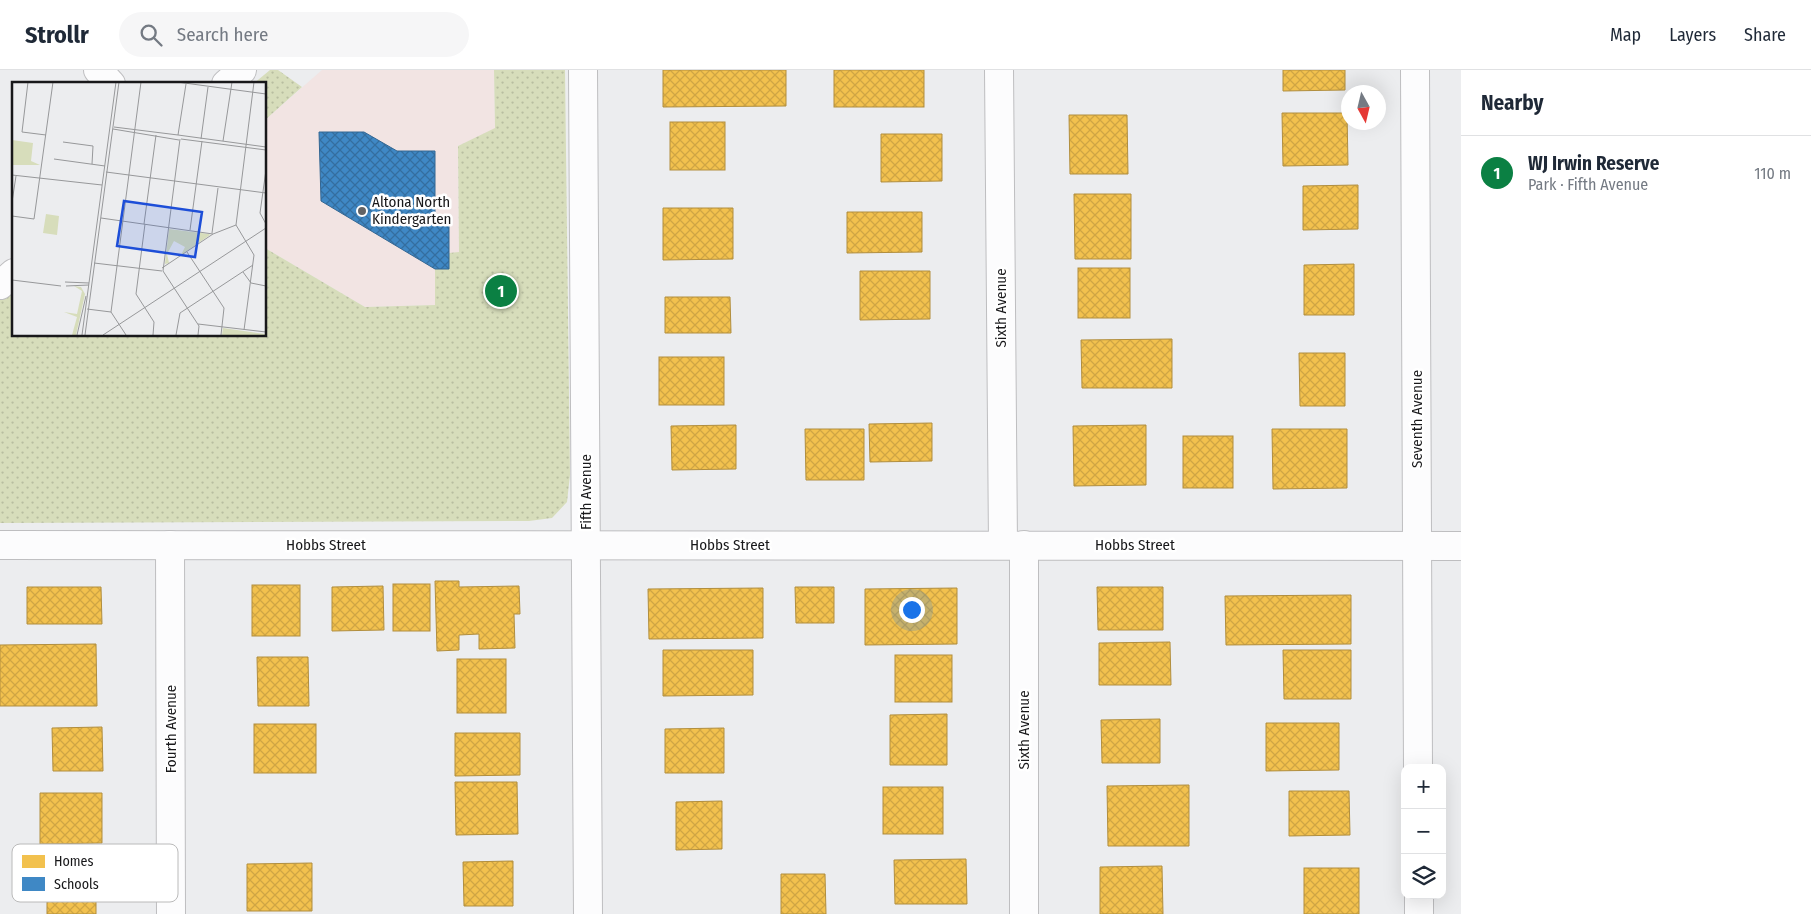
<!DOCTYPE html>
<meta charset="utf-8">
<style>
:root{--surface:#fff;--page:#f6f6f7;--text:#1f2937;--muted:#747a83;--line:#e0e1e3;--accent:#0b8043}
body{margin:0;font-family:"Fira Sans Condensed",sans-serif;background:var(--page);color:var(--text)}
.controls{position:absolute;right:15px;bottom:15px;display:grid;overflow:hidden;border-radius:10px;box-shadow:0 5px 20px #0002}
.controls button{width:45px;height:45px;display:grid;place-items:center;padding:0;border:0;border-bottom:1px solid var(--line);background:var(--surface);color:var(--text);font:25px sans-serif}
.compass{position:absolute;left:1341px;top:15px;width:45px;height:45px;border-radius:50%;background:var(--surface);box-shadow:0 5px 20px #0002;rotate:172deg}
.you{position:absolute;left:911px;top:539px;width:18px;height:18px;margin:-12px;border:4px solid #fff;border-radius:50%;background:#1a73e8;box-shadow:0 0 0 8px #1a73e833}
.badge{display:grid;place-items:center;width:32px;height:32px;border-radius:50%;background:var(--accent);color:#fff;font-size:16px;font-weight:700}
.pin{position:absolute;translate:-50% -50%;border:2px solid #fff;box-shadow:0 1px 5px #0006}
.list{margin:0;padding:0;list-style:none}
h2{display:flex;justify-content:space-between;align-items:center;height:65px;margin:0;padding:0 20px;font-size:21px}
h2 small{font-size:16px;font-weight:400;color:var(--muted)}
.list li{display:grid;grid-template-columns:32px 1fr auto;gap:15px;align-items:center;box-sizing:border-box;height:75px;padding:0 20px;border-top:1px solid var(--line)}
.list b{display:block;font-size:19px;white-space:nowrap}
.list p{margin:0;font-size:16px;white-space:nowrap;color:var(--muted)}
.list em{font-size:16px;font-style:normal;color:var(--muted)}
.icon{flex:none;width:28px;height:28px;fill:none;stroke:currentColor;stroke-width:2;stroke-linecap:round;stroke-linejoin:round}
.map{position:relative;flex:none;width:1461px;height:844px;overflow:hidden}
header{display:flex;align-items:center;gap:30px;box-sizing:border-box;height:70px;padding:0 25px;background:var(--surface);border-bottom:1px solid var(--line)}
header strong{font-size:24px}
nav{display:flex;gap:28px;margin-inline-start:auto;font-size:18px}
.search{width:350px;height:45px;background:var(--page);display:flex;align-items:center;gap:12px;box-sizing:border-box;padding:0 18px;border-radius:28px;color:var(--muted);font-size:19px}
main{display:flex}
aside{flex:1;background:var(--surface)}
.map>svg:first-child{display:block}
.education{fill:#f2e4e3}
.park{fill:url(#park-dots)}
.homes{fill:url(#homes-cross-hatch);stroke:#b18e3e}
.schools{fill:url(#schools-cross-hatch);stroke:#336692}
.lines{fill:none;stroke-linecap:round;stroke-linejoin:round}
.minor-casing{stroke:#bebec0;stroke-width:30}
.minor{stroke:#fcfcfd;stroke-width:28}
.poi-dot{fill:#626365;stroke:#fff;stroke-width:2}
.labels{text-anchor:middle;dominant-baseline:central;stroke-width:5;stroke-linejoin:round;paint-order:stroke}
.poi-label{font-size:15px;fill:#18181a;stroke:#fff;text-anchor:start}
.street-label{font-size:15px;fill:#18181a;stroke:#fff}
.inset-road{fill:none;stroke:#97989a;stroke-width:1}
.view{fill:#1d4ed8;fill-opacity:0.15;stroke:#1d4ed8;stroke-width:2.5}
.inset-edge{fill:none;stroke:#18181a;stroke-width:2.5}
.key{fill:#fff;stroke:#bababa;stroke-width:1}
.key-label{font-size:14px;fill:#18181a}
</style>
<header>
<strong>Strollr</strong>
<div class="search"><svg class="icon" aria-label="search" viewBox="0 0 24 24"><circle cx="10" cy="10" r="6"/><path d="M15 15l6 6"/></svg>Search here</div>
<nav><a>Map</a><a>Layers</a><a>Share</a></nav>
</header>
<main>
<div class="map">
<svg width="1461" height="844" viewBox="0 0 1461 844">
<defs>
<pattern id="park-dots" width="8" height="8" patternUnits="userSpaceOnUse" patternTransform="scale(1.25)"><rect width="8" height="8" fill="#d7ddbb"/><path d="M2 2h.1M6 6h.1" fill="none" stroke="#b8bda0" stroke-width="1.8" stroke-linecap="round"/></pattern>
<pattern id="homes-cross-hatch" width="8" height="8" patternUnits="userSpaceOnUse" patternTransform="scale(1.25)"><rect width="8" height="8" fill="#f2c14e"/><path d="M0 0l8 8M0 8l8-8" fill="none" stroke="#cfa544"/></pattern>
<pattern id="schools-cross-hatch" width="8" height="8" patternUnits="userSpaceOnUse" patternTransform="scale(1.25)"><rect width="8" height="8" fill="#3f88c5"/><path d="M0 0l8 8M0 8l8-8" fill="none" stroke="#346e9f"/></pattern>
</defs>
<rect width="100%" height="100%" fill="#ecedef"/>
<polygon class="education" points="322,0 494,0 495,59 458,76 459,182 436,235 365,237 265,178 265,50"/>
<g class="park">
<polygon points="270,0 278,0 302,17 265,50 265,14 253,14"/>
<polygon points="494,0 565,0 570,405 567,432 552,448 529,451 0,453 0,227 14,216 14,265 265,265 265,178 365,237 435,235 435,199 449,199 449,183 459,182 458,76 495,58"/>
</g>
<g class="homes">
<polygon points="663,0 786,0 786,36 663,37"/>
<rect x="834" y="0" width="90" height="37"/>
<polygon points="1283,0 1345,0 1345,20 1283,21"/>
<polygon points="1282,43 1347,43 1348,95 1283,96"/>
<polygon points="1069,45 1127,45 1128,104 1070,104"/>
<rect x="670" y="52" width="55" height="48"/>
<polygon points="881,64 942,64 942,111 881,112"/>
<polygon points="1358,115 1358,159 1303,160 1303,116"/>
<polygon points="1074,124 1131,124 1131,189 1075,189"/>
<polygon points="663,138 733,138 733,189 663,190"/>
<polygon points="847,142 922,142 922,182 847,183"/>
<polygon points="1354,194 1354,245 1304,245 1304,195"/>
<rect x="1078" y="198" width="52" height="50"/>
<polygon points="860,201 930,201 930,249 860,250"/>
<polygon points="665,227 730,227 731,263 665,263"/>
<polygon points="1172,269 1172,318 1082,318 1081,270"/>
<polygon points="1299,283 1345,283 1345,336 1300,336"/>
<rect x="659" y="287" width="65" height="48"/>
<polygon points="932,353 932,391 870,392 869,354"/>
<polygon points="736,355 736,399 672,400 671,356"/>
<polygon points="1146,355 1146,415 1074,416 1073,356"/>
<polygon points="805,359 864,359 864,410 806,410"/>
<polygon points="1272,359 1347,359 1347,418 1273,419"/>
<rect x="1183" y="366" width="50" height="52"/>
<polygon points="435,511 459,511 459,517 519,516 520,544 514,544 515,578 479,579 479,564 459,565 459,580 437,581"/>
<rect x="393" y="514" width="37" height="47"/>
<rect x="252" y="515" width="48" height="51"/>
<polygon points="383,516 384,560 332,561 332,517"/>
<polygon points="27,517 101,517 102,554 27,554"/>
<polygon points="795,517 834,517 834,553 796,553"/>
<polygon points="1097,517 1163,517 1163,560 1098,560"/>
<polygon points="763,518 763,568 649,569 648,519"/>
<polygon points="957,518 957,574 865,575 865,519"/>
<polygon points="1351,525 1351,574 1226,575 1225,526"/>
<polygon points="1170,572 1171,615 1099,615 1099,573"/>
<polygon points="96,574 97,636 0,636 0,575"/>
<polygon points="663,580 753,580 753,625 663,626"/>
<polygon points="1283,580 1351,580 1351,629 1284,629"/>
<rect x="895" y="585" width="57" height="47"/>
<polygon points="257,587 308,587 309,636 258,636"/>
<rect x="457" y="589" width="49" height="54"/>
<polygon points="947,644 947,695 890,695 890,645"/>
<polygon points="1160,649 1160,693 1102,693 1101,650"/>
<polygon points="1266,653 1339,653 1339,700 1266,701"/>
<rect x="254" y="654" width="62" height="49"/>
<polygon points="102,657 103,701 53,701 52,658"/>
<polygon points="724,658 724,703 665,703 665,659"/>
<polygon points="455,663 520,663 520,705 455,706"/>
<polygon points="455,712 517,712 518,764 456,765"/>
<polygon points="1189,715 1189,776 1108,776 1107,716"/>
<rect x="883" y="717" width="60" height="47"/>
<polygon points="1289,721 1349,721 1350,765 1289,766"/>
<polygon points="40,723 102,723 102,773 40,774"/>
<polygon points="722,731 722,779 676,780 676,732"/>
<polygon points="966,789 967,834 895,834 894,790"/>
<polygon points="513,791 513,836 464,836 463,792"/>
<polygon points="312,793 312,841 247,841 247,794"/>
<rect x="47" y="796" width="49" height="48"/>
<polygon points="1162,796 1163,844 1100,844 1100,797"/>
<rect x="1304" y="798" width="55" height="46"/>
<polygon points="781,804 825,804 826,844 781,844"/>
</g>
<polygon class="schools" points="319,62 364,62 397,81 435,81 435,145 443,147 449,155 449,199 435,199 321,131"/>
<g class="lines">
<g class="minor-casing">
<g id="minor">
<polyline points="98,0 111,14"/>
<polyline points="583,0 588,844"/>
<polyline points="999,0 1003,475"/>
<polyline points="1415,0 1418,698"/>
<polyline points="226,14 242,0"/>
<polyline points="0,215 14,203"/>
<polyline points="0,475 1461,476"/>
<polyline points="170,475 171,844"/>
<polyline points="1419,825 1419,844"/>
<polyline points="1024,844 1024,475"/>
</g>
</g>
<use href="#minor" class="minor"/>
</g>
<circle class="poi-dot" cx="362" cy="141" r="5"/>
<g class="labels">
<g class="poi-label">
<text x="372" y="132">Altona North<tspan x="372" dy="17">Kindergarten</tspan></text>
</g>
<g class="street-label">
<text transform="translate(1001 238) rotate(-90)">Sixth Avenue</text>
<text transform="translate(1417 349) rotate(-90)">Seventh Avenue</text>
<text transform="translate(586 422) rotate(-90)">Fifth Avenue</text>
<text x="326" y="475">Hobbs Street</text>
<text x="730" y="475">Hobbs Street</text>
<text x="1135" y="475">Hobbs Street</text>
<text transform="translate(171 659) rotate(-90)">Fourth Avenue</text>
<text transform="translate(1024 660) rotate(-90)">Sixth Avenue</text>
</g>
</g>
<g transform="translate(12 12)">
<rect width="254" height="254" fill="#ecedef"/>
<path d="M34,132L47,134L45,153L31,151ZM62,204L69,205L73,212L64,253H60L65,235L52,230L65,232L70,209Z" fill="#d7ddbb"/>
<path d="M0,58L21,61L19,79L28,83H0ZM157,147L197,152L198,153L169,173L173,165L162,159L155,172L157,181L153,182ZM211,246L253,252V253H210Z" fill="#d7ddbb"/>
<path class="inset-road" d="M16,0L10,50L34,53M165,0L254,12M102,45L166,53M101,47L167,58M166,53L254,65M166,53L174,2M169,57L254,68M189,57L196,5M211,59L220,0M51,60L81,64L80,82M42,77L93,84M254,88L248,131L254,142M94,90L254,111M0,93L90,103M0,120L4,94M0,134L22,137L41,0M89,136L201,152M132,142L144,53M133,142L124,212L142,240L141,253M178,148L190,59M200,151L206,106M175,170L212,226L209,253M82,181L150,189M150,186L201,152L224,143M151,189L168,57M151,189L187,244L186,253M231,190L239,201L254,204M0,198L49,204M53,200L77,201M54,204L77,203M75,227L99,230L114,253M99,230L129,0M186,242L254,250M232,248L242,173L224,143L242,0M65,253L74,214M70,253L104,0M73,253L107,0M91,253L254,146M164,253L168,231L241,183"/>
<path class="view" d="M112,119L190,130L183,175L105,164Z"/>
<rect width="254" height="254" class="inset-edge"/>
</g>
<rect x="12" y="774" width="166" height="58" rx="8" class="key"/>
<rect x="22" y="785" width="23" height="13" fill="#f2c14e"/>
<rect x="22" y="807" width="23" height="14" fill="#3f88c5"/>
<g class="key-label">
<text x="54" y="796">Homes</text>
<text x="54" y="819">Schools</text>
</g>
</svg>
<div class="controls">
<button>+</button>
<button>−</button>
<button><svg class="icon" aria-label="layers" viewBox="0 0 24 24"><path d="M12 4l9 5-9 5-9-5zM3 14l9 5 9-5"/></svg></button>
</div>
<svg class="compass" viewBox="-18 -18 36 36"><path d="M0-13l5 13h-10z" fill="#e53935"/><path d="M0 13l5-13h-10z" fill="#747a83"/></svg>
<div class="you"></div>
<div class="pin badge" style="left:501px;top:221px">1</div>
</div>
<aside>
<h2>Nearby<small></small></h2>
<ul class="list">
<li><span class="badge">1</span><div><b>WJ Irwin Reserve</b><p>Park · Fifth Avenue</p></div><em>110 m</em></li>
</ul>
</aside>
</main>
